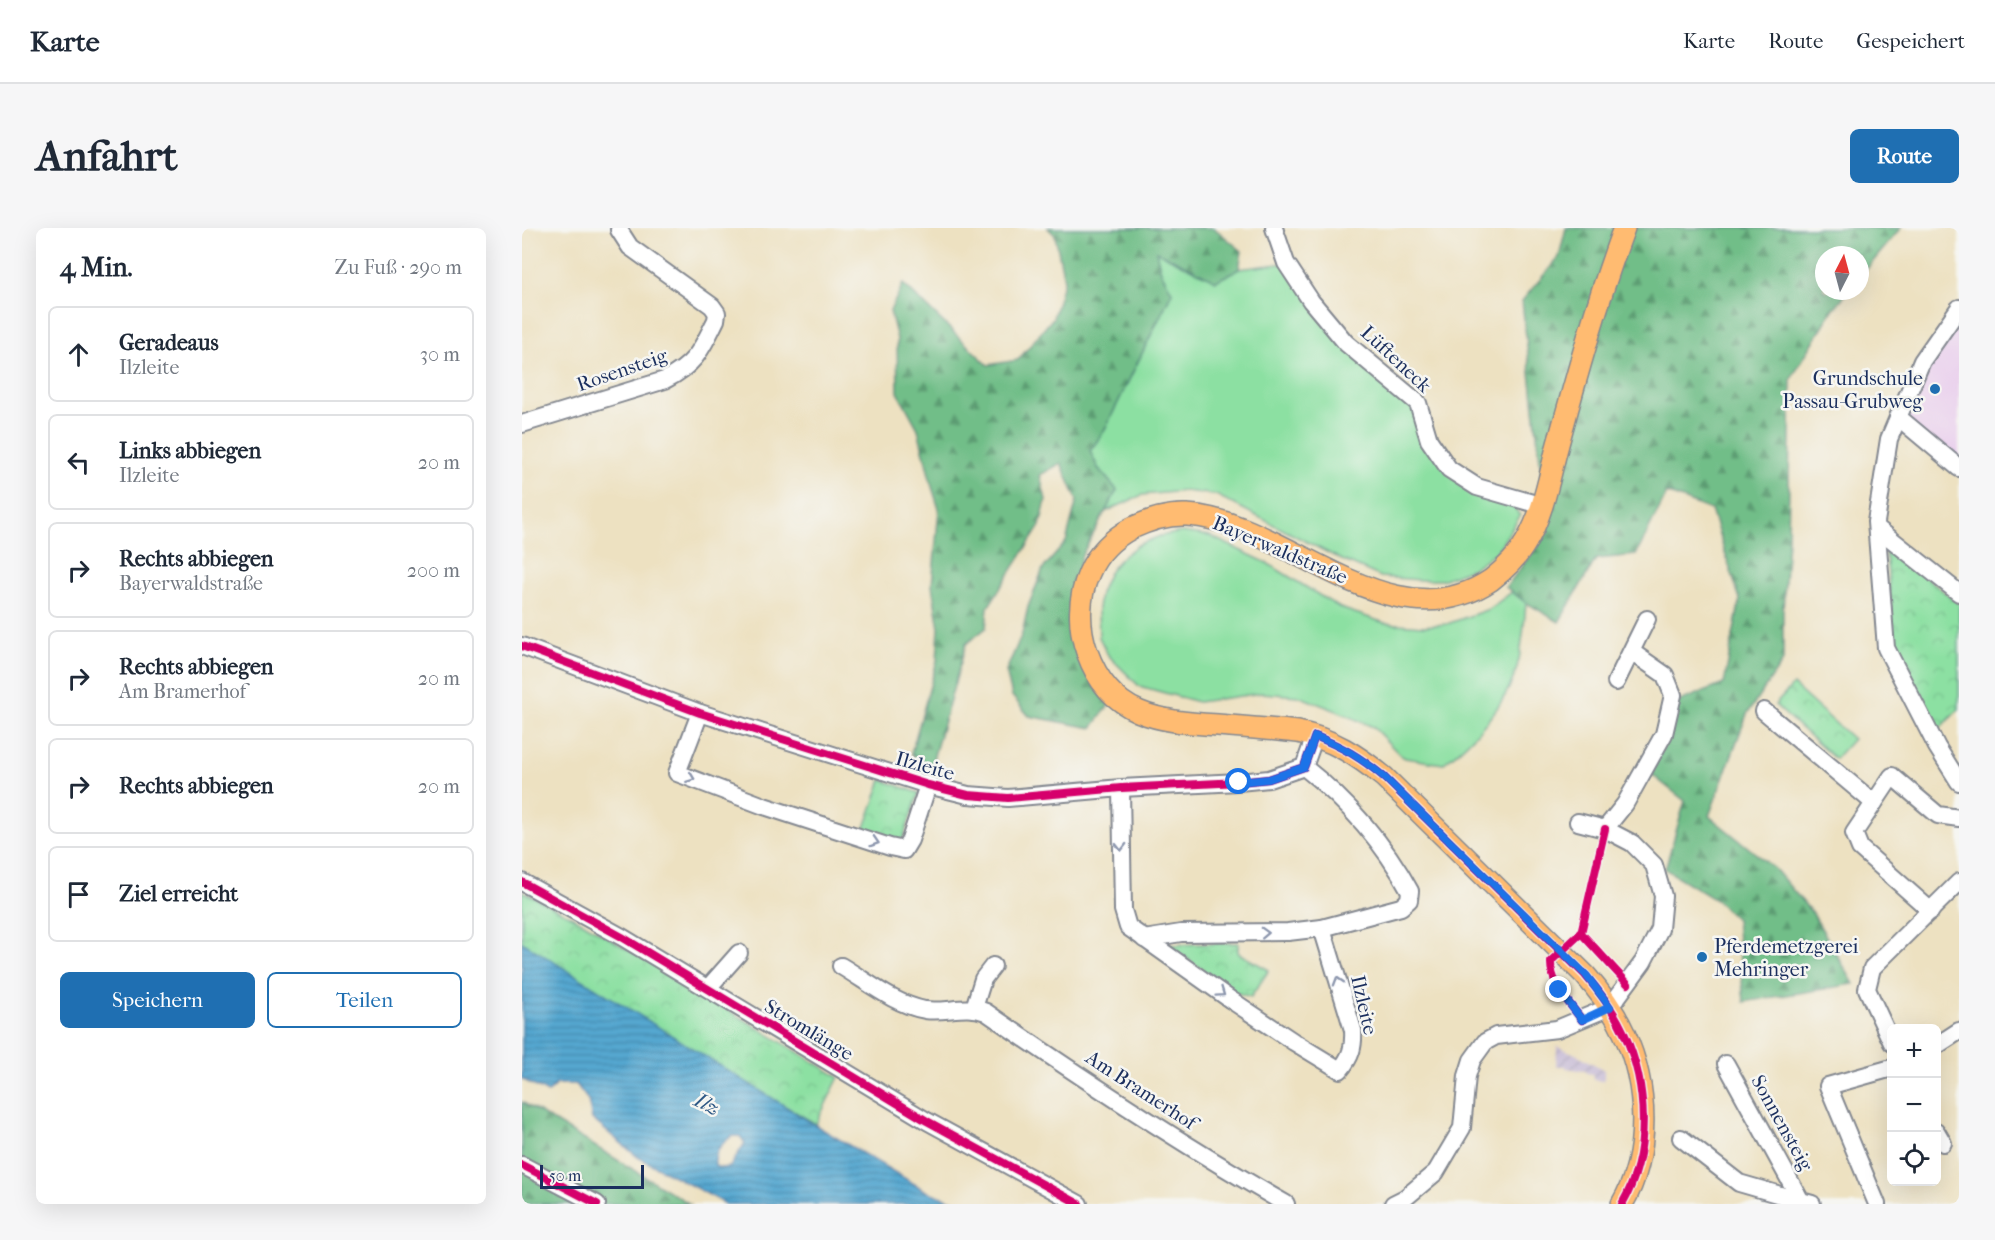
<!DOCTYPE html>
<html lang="de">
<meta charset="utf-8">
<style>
:root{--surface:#fff;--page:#f6f6f7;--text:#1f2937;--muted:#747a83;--line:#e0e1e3;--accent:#1f6fb2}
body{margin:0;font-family:"IM FELL French Canon",serif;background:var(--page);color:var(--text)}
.controls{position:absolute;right:18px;bottom:18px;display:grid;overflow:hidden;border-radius:9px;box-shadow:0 6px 24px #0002}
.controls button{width:54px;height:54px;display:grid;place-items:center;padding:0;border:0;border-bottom:2px solid var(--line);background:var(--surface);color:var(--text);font:30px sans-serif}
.compass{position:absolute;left:1293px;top:18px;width:54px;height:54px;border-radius:50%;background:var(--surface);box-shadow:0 6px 24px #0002;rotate:6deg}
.scale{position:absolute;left:18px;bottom:15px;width:104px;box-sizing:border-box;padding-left:6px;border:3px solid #1b2f5e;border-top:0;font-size:16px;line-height:21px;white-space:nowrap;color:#1b2f5e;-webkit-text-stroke:4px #f6f6f2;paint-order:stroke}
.stop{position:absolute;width:18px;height:18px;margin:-14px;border:4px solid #1a73e8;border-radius:50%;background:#fff}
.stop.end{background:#1a73e8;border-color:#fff;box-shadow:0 2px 6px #0008}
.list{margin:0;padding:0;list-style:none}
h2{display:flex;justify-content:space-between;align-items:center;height:78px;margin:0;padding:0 24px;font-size:26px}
h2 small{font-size:20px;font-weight:400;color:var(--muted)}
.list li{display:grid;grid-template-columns:39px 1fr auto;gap:18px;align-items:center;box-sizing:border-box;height:96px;margin:0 12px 12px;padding:0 12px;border:2px solid var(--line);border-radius:9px}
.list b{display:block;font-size:22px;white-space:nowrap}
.list p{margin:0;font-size:20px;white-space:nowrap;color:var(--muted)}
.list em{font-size:20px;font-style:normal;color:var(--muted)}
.actions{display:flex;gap:12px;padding:18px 24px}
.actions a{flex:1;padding:14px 0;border:2px solid var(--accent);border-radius:9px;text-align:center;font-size:21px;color:var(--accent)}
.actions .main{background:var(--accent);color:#fff}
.icon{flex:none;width:33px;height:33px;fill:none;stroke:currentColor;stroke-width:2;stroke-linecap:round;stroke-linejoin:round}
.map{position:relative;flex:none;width:1437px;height:976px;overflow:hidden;border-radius:9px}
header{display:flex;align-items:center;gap:36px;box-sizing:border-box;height:84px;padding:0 30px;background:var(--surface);border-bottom:2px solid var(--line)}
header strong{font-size:28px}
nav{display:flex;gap:33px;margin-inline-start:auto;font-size:21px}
.intro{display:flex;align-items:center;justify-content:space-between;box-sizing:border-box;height:144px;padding:0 36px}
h1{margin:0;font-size:42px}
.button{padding:15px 27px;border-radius:9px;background:var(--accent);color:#fff;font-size:21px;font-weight:700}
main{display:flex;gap:36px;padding:0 36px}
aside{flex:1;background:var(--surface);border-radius:9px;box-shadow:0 6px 24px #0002}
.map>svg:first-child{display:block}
.built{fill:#ead1ed}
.industrial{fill:url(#industrial-furrows)}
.grass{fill:#8ce0a2;stroke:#548880;stroke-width:1.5}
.forest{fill:url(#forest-firs);stroke:#467673;stroke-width:1.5}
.park{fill:url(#park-crowns);stroke:#548880;stroke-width:1.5}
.water{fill:url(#water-rules);stroke:#386b97;stroke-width:1.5;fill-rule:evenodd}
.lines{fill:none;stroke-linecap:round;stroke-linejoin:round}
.minor-casing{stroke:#848890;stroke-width:20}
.major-casing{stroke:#848890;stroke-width:24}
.minor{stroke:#fff;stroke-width:16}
.major{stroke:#ffbb71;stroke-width:21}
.cycleway-casing{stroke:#f6f6f2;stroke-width:11}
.cycleway{stroke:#d6006c;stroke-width:8}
.oneway{stroke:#8d97ae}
.route{stroke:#1a73e8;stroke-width:8}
.poi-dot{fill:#1f6fb2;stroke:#f6f6f2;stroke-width:2}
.labels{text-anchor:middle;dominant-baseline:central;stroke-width:5;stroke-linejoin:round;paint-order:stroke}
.street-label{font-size:20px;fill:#1b2f5e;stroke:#f6f6f2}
.poi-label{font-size:20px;fill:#1b2f5e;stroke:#f6f6f2;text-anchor:end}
.water-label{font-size:21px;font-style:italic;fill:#2f5986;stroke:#f6f6f2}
</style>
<header>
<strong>Karte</strong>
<nav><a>Karte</a><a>Route</a><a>Gespeichert</a></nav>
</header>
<div class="intro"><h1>Anfahrt</h1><a class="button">Route</a></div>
<main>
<aside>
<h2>4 Min.<small>Zu Fuß · 290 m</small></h2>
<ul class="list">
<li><svg class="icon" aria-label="ahead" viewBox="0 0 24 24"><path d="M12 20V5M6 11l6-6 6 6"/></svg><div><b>Geradeaus</b><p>Ilzleite</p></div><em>30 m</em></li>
<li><svg class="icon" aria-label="left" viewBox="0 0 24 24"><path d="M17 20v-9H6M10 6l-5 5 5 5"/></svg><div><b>Links abbiegen</b><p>Ilzleite</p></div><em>20 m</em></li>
<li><svg class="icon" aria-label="right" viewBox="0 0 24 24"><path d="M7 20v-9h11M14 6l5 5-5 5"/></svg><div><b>Rechts abbiegen</b><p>Bayerwaldstraße</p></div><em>200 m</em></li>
<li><svg class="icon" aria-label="right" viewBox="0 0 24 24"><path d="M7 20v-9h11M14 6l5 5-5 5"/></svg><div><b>Rechts abbiegen</b><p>Am Bramerhof</p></div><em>20 m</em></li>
<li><svg class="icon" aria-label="right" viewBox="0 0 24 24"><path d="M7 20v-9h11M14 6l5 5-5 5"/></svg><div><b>Rechts abbiegen</b></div><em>20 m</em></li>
<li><svg class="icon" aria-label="arrive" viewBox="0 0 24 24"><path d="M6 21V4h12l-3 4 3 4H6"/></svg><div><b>Ziel erreicht</b></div></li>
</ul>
<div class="actions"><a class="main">Speichern</a><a>Teilen</a></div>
</aside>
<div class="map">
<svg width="1437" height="976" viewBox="0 0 1437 976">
<defs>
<pattern id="industrial-furrows" width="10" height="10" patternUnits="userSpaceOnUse" patternTransform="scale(1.5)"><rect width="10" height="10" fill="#cabfd7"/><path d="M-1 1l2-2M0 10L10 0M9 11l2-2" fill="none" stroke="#ada4bb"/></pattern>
<pattern id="forest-firs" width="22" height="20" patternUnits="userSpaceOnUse" patternTransform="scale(1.5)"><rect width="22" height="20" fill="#71be88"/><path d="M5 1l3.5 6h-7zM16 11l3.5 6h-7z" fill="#5c9b72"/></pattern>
<pattern id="park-crowns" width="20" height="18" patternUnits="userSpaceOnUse" patternTransform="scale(1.5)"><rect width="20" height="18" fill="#8ce0a2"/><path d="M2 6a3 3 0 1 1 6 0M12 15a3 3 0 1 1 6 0" fill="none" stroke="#78c08e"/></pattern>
<pattern id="water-rules" width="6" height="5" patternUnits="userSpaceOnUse" patternTransform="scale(1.5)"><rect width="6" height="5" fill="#54a7d0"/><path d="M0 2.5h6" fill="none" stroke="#4588ac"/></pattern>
</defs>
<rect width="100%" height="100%" fill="#f6f6f2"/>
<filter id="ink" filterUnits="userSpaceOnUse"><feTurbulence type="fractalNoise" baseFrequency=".0167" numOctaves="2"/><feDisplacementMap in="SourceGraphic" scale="12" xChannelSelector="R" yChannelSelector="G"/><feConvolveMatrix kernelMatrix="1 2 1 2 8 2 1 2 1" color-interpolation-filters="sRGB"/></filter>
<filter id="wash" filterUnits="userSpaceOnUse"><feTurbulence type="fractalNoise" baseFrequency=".008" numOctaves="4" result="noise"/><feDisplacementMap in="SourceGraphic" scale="24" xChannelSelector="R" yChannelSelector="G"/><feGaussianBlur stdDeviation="1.35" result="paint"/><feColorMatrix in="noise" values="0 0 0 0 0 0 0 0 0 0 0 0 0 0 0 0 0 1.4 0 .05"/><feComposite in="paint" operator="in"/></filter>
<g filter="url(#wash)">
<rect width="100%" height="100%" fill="#ede1c1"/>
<polygon class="built" points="1437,81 1437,239 1377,190"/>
<polygon class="industrial" points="1035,818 1058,828 1082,842 1082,853 1071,852 1071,846 1064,845 1064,843 1044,840 1044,838 1034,838"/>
<g class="grass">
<polygon points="633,22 694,53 717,41 764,35 789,74 896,175 927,241 991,277 998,288 975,323 951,340 920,352 898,352 859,349 818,331 694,267 663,263 620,267 583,284 595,262 576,240 568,223 582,203 650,64 639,44"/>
<path d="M660,304L688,308L745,335L818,380L863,395L901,398L925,396L967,381L990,364L1004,375C1002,396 1001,418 995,439C985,476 951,513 921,536L883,530L878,527L851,499L815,483L776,468L740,465L676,474L617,458L586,427L577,409L576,381L578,365L587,344L599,330L616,317L638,308Z"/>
</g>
<g class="forest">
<polygon points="526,0 692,0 720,23 717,41 694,53 634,23 639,44 650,64 582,203 568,223 576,240 595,262 560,327 550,368 573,459 587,477 570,500 507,488 490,468 484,443 500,406 506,379 521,341 544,314 555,272 539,235 518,247 524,272 518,298 466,379 464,400 444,416 409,538 389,526 415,433 417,400 410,357 417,281 410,259 396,201 376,164 375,111 368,83 381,56 466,137 496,132 531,90 542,52 533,7"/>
<polygon points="1044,0 1379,0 1338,49 1338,27 1302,27 1302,63 1326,63 1310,83 1269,151 1266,311 1261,381 1261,433 1225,486 1187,588 1253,641 1291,686 1332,756 1222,774 1214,691 1194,672 1143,641 1163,573 1129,546 1150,498 1155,474 1202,456 1218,371 1189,282 1145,265 1114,327 1074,331 1037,394 1003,374 984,359 1026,304 1000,73 1037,29"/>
<polygon points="0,874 168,976 0,976"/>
</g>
<g class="park">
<polygon points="1363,316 1437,376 1437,481 1416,503 1374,424"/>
<polygon points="1271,457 1331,511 1313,531 1253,477"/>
<polygon points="360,552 397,565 378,619 341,605"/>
<polygon points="0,663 62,695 317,849 294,896 181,830 0,715"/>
<polygon points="716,715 716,725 747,742 729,769 715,765 645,717"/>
</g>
<path class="water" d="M0,714L298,900L404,963L440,976H204L116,929L70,891L66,872L54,856H34L26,865L0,851ZM210,908H218L223,915L208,939L198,940L193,938C192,923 198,917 210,908Z"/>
</g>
<g filter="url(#ink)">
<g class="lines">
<g class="minor-casing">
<g id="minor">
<polyline points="752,0 764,35 789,73 824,115 896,175 907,212 927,241 955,259 1021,278"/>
<polyline points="1437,80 1400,133 1367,211 1354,294 1364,420 1415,519 1437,554"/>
<polyline points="1376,189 1437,240"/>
<path d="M0,196L143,152C174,136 179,122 194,92L195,85L190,78L108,19L97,2"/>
<polyline points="1355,300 1437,365"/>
<polyline points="0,418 178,485 406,557 446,567 486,570 599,560 717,554 747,551 782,539 793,508"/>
<polyline points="1094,454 1125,391"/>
<polyline points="1242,483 1352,575"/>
<polyline points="178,485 155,545 242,578 368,619 382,622 388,612 406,557"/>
<path d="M599,560L601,682L606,699L709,772L772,814L818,842C829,829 832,819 831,802L800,700"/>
<polyline points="1083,601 1103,576 1142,506 1151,467 1143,447 1110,424"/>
<polyline points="0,654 100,709 405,893 557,976"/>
<polyline points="1409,683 1338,620 1332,605 1370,548 1416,587 1437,590"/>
<path d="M622,711L659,705L766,704L800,700L879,679L887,672L888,663C862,615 825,573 782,539"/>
<path d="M319,738C346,754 372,776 403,782C425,785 442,776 464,784C562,852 661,917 764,976"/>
<polyline points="186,760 217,725"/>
<polyline points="452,780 461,751 471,738"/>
<polyline points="1370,815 1345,761 1350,740 1437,654"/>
<polyline points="1414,818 1437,803"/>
<polyline points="1204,836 1279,973 1290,976"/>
<polyline points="1414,903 1421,915"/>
<polyline points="1159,910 1217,955 1279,973"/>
<polyline points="0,937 75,976"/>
<polyline points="871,976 883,970 914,944 940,900 945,848 950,832 963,814 974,808 1035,801 1088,779 1121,734 1138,701 1141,668 1132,637 1110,615 1083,601 1056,594"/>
<polyline points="1355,976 1306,858 1370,840"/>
</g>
</g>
<g class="major-casing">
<path id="major" d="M1100,976C1129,926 1126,857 1102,805C1092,783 1079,765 1063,747L862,549C835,527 810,511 776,504C749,501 722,499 696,497C636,493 588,489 565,424C556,399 556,370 567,345C575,326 591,310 610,300C627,292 646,286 665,287C763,292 868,420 969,352C982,342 996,328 1004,314C1022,284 1027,249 1036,216C1056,143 1076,70 1102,0"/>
</g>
<use href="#minor" class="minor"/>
<use href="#major" class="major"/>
<g class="cycleway-casing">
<g id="cycleway">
<path d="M0,418L178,485L406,557L446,567L486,570L599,560L717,554L747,551L782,539L793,508C821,519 838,529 862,549L1063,747C1079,765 1092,783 1102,805C1126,857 1129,926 1100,976"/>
<polyline points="1083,601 1059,705 1106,756"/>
<polyline points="0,654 100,709 405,893 557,976"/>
<path d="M1059,705L1029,733C1028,756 1047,774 1060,792"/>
<polyline points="0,937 75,976"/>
</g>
</g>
<use href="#cycleway" class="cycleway"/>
</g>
<defs><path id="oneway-chevron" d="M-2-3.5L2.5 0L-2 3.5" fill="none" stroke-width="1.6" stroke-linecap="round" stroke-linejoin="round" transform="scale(1.5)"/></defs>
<g class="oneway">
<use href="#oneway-chevron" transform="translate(169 550) rotate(21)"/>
<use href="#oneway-chevron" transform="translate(353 614) rotate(18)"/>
<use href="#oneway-chevron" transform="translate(599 619) rotate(89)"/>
<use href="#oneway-chevron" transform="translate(743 705) rotate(-2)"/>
<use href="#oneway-chevron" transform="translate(816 753) rotate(-107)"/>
<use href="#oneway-chevron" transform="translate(699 765) rotate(35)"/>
</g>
</g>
<g class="lines" filter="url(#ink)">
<path class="route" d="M717,554L747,551L782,539L793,508C821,519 838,529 862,549L1064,747L1088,779L1060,792L1037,762"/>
</g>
<g class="poi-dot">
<circle cx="1413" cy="161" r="6"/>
<circle cx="1180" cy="729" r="6"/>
</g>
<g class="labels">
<g class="street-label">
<text transform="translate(874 131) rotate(43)">Lüfteneck</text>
<text transform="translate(100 142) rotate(-19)">Rosensteig</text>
<text transform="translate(758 322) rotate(23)">Bayerwaldstraße</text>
<text transform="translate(403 538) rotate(16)">Ilzleite</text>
<text transform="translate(842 777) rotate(77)">Ilzleite</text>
<text transform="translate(287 802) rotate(31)">Stromlänge</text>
<text transform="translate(619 862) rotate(33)">Am Bramerhof</text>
<text transform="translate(1260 895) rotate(61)">Sonnensteig</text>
</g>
<g class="poi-label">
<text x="1401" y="150">Grundschule<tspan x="1401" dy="23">Passau-Grubweg</tspan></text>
<text x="1192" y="718" text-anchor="start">Pferdemetzgerei<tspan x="1192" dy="23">Mehringer</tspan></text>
</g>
<g class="water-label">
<text transform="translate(185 876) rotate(27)">Ilz</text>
</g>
</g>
</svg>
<div class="controls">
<button>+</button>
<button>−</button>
<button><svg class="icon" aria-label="locate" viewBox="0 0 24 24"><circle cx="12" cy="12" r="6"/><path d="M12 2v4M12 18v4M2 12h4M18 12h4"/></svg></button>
</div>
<svg class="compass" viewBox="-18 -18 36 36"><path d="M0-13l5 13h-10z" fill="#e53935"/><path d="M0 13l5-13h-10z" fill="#747a83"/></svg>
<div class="scale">50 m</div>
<div class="stop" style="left:717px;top:554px"></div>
<div class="stop end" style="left:1037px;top:762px"></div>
</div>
</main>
